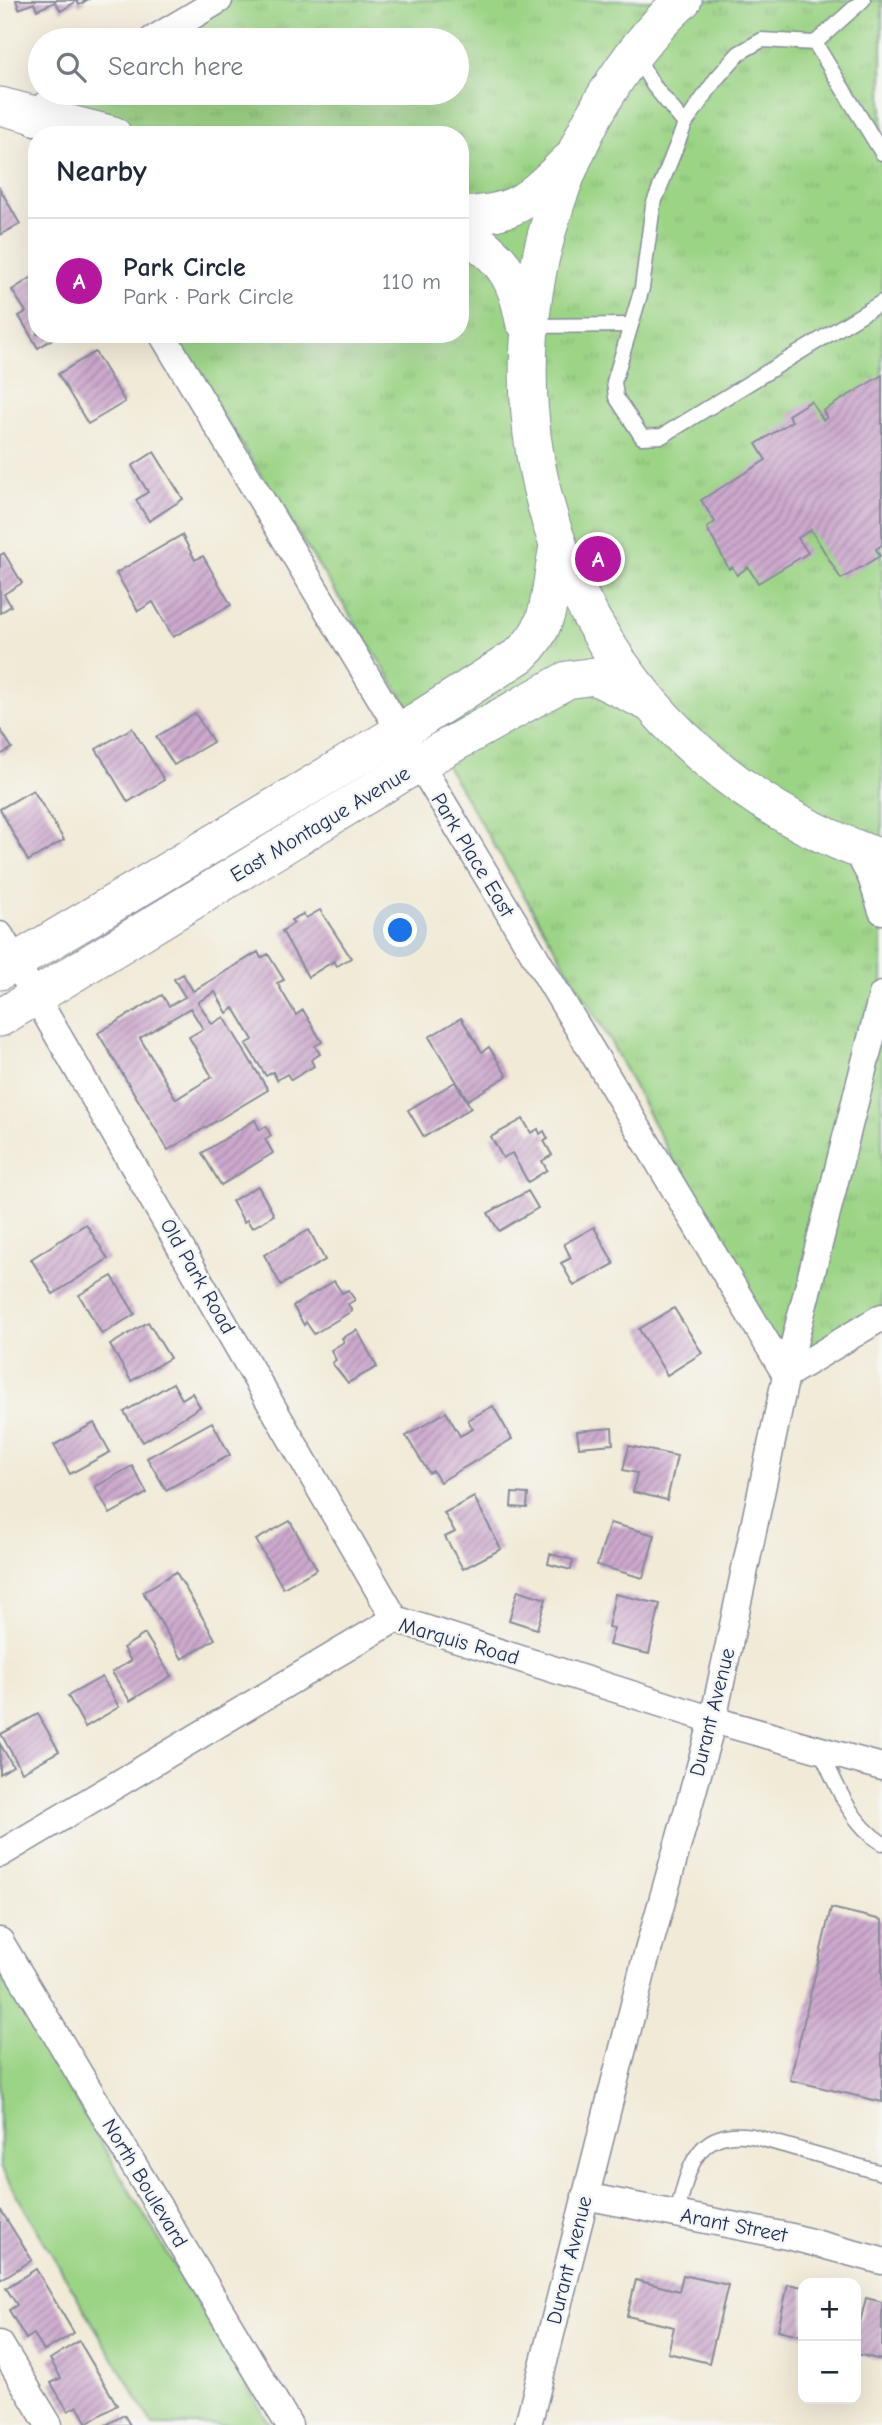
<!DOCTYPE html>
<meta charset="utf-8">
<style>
:root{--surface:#fff;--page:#f2f2f3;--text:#1f2937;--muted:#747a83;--line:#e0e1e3;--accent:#b5179e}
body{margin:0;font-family:"Comic Neue",sans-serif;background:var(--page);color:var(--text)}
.controls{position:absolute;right:21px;bottom:21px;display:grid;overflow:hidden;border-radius:14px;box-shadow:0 7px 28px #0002}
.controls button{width:63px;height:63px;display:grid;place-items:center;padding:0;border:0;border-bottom:2px solid var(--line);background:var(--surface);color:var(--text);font:35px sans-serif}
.you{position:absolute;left:401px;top:931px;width:24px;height:24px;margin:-18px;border:5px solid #fff;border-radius:50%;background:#1a73e8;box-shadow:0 0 0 10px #1a73e833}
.badge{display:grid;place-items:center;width:46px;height:46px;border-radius:50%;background:var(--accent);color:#fff;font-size:23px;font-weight:700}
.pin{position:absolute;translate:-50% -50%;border:4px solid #fff;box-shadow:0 2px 7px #0006}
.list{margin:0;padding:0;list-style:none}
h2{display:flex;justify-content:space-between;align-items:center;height:91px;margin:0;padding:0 28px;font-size:30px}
h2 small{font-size:23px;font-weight:400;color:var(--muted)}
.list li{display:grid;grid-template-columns:46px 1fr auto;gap:21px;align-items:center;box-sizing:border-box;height:126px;padding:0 28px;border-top:2px solid var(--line)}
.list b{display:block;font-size:26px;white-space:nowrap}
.list p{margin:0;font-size:23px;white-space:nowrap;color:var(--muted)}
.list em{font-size:23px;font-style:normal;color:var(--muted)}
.icon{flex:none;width:38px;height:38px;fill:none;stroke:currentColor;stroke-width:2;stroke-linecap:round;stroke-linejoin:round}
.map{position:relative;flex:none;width:882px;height:2425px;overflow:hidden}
.search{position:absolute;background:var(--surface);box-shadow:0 7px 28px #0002;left:28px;top:28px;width:441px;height:77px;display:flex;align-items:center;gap:18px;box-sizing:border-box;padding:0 24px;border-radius:38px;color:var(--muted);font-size:26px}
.panel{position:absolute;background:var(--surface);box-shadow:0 7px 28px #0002;left:28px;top:126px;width:441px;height:217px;border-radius:28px}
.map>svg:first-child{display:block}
.green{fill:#9cd486;stroke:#5c8272;stroke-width:2}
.park{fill:url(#park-tufts);stroke:#5c8272;stroke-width:2}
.building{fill:url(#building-hatch);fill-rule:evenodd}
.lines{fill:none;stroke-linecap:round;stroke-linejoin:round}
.lane-casing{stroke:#868c9a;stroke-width:17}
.street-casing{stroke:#868c9a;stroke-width:29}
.secondary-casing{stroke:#868c9a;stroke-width:39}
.lane{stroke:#fff;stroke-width:14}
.street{stroke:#fff;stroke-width:26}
.secondary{stroke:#fff;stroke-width:37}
.labels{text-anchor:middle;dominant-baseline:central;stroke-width:5;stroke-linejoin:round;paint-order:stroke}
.street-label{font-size:21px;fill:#1b2f5e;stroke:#f6f6f2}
</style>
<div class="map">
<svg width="882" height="2425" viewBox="0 0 882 2425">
<defs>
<pattern id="park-tufts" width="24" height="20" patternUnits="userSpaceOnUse" patternTransform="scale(1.75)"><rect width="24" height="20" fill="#9cd486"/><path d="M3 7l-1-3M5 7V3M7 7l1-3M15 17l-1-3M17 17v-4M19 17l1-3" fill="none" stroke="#86b676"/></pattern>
<pattern id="building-hatch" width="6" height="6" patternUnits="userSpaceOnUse" patternTransform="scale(1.75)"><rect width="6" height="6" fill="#cda9cd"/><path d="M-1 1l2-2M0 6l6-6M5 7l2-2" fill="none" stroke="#a68aaa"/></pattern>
</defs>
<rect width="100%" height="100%" fill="#f6f6f2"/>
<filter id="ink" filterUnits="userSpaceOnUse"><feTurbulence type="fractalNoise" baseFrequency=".0143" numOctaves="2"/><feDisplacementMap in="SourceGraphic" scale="14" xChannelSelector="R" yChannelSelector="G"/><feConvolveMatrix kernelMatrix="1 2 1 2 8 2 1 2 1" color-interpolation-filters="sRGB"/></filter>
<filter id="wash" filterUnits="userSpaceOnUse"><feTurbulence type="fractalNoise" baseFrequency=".00686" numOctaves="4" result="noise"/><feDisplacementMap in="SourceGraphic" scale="28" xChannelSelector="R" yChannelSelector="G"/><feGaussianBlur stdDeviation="1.57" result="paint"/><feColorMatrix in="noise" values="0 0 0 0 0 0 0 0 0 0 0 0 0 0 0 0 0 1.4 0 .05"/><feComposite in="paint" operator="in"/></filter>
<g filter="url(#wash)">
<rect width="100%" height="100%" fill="#f1ead7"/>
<polygon class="green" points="0,1974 270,2425 153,2425 0,2167"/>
<polygon class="park" points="220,0 882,0 882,1317 786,1375 608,1037 457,783 171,334 460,334 460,135 43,135 66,93 457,93 457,40 153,40"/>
<g id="blocks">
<g class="building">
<polygon points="16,0 87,0 79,5 77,1 61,11 55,2 37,10 34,3 19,9"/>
<polygon points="0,189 20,224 0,235"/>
<polygon points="37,274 37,334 60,334 38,348 19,316 26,312 12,290"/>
<polygon points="95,352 125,402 88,424 58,374"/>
<polygon points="882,375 882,545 876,549 880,556 841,579 811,530 798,538 808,553 758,583 748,567 737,575 732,567 729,569 707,528 715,522 701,500 766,460 756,444 792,421 788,415 811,401 823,420 827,418 823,411"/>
<polygon points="154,452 183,499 149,521 136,500 148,492 132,466"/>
<polygon points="182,535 195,560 203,556 231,605 173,637 153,602 138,611 116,573"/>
<polygon points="4,553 22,583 4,594 11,606 0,613 0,555"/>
<polygon points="195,713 213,742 174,765 156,737"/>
<polygon points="132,728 164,780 128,802 96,749"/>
<polygon points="0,729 12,748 0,755"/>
<polygon points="33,790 64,840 28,861 0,809"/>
<polygon points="320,910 351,958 337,966 334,961 308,977 282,931 294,923 291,920 303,914 306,918"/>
<path d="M258,952L261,958L268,954L284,980L277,983L296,1015L303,1010L322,1042L315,1046L320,1054L311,1060L314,1066L291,1080L287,1074L277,1080L273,1072L266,1076L246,1044L253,1040L234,1008L227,1013L215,992L198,1002L212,1024L224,1017L268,1090L168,1150L98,1033L162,995L169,1006L185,997L174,979L183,974L193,991ZM190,1008L203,1029L189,1037L212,1077L176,1099L140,1038Z"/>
<polygon points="461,1018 482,1052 489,1047 507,1076 468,1100 429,1037"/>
<polygon points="455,1082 471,1108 424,1137 408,1110"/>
<polygon points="523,1119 531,1133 538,1129 540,1134 544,1131 548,1139 544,1141 552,1155 542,1161 547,1170 528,1182 512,1153 503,1158 491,1137"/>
<polygon points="255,1120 260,1130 266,1126 271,1136 265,1139 273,1153 221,1185 202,1153"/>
<polygon points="258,1186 274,1215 252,1228 247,1220 244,1222 232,1201"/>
<polygon points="528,1191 538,1208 499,1231 488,1213"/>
<polygon points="86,1224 108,1259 53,1294 31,1259"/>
<polygon points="594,1227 614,1264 574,1286 561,1263 571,1258 564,1244"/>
<polygon points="309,1230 325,1260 281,1285 264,1255"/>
<polygon points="112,1276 135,1314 102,1334 79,1295"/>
<polygon points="334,1281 342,1293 348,1290 355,1300 348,1304 352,1311 314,1334 306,1322 304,1325 293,1306"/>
<polygon points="674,1308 702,1353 667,1375 639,1329"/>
<polygon points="148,1322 170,1358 131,1381 110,1345"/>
<polygon points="357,1330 377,1367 348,1383 332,1363 336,1360 331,1350 344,1342 342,1338"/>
<polygon points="173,1383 182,1399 192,1393 200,1407 143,1442 124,1412"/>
<polygon points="493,1406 512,1439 440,1482 433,1471 429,1473 406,1436 446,1412 460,1436 473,1429 468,1420"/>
<polygon points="212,1422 230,1455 166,1490 147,1458"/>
<polygon points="94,1423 110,1452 70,1474 54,1445"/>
<polygon points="612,1428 613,1444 579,1447 577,1431"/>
<polygon points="629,1446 677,1456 667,1500 633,1492 637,1473 623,1470"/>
<polygon points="132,1466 147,1493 110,1514 95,1487"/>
<polygon points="512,1493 528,1494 527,1508 511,1507"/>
<polygon points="474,1497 501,1549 463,1569 445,1537 455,1532 444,1513"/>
<polygon points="290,1521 317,1569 283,1588 256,1540"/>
<polygon points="610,1523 655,1535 643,1578 597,1565"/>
<polygon points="550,1554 573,1560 571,1570 548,1564"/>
<polygon points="176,1572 215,1639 182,1659 143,1592"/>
<polygon points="518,1590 546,1599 537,1629 509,1620"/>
<polygon points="615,1594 660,1604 649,1654 609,1645 614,1628 608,1627"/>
<polygon points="145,1634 171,1676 130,1701 112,1672 131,1661 123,1648"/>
<polygon points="102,1677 119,1707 85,1727 68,1696"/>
<polygon points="38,1714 59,1751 22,1772 1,1734"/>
<polygon points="0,1744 13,1766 0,1774"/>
<polygon points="831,1908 882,1920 882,2102 790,2080"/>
<polygon points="0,2209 32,2260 0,2280"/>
<polygon points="36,2269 74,2333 44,2351 34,2334 26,2339 9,2310 17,2305 6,2288"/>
<polygon points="683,2275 728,2285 709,2363 668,2353 674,2327 627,2316 636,2280 679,2291"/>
<polygon points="788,2284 803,2287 803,2336 778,2330"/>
<polygon points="866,2298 882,2302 882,2360 856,2354 856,2338"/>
<polygon points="79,2341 117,2405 87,2423 77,2406 68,2411 51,2383 61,2378 50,2359"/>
<polygon points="124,2415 130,2425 106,2425"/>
</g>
</g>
</g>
<g filter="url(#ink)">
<use href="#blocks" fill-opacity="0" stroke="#868c9a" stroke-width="2"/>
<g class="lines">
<g class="lane-casing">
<g id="lane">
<polyline points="863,0 815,43 762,40 739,53 716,79 685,124 653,205 642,288 614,382 616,397 642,437 662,436 882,302"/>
<polyline points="815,43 882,153"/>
<polyline points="635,54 653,85 685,124"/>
<polyline points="533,326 630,325"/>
<path d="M821,1751C836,1784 850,1823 882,1843"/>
<path d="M677,2214C688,2170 695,2127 752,2136L882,2173"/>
</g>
</g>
<g class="street-casing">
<g id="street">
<polyline points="152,40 219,0"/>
<polyline points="35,122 30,114 66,93"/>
<polyline points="162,334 786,1375 882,1317"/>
<polyline points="856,849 871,877 882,911"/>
<polyline points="0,935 395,1619"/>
<polyline points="0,1854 395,1619 713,1720 882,1767"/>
<polyline points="0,1941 289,2425"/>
<polyline points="585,2196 792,2237 882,2261"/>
<polyline points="0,2344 49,2425"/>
<polyline points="528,2425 644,1965 713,1720 786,1375 882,995"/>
</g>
</g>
<g class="secondary-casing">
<g id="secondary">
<path d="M683,0C624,54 583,126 557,200C463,476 606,765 882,858"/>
<polyline points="0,106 113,135"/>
<path d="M460,216C519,213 527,201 569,161"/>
<path d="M460,229C500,256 516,274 524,321"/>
<path d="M0,971L400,732L520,655C555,623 548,591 558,547"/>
<polyline points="0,1018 419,763 567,680 594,676 645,701"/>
</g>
</g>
<use href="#lane" class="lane"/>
<use href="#street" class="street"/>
<use href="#secondary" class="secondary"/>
</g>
</g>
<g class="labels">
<g class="street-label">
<text transform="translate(320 824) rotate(-31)">East Montague Avenue</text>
<text transform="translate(473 855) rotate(59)">Park Place East</text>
<text transform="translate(198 1276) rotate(60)">Old Park Road</text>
<text transform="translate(459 1641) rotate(16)">Marquis Road</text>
<text transform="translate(712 1712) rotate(-76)">Durant Avenue</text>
<text transform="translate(145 2183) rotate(59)">North Boulevard</text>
<text transform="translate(734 2225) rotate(11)">Arant Street</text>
<text transform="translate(569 2260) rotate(-76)">Durant Avenue</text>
</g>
</g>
</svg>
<div class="controls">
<button>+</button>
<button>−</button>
</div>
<div class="you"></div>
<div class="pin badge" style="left:598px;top:559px">A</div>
<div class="search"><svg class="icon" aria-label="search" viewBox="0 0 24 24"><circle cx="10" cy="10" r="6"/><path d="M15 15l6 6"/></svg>Search here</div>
<section class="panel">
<h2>Nearby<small></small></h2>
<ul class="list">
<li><span class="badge">A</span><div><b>Park Circle</b><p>Park · Park Circle</p></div><em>110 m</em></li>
</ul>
</section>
</div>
